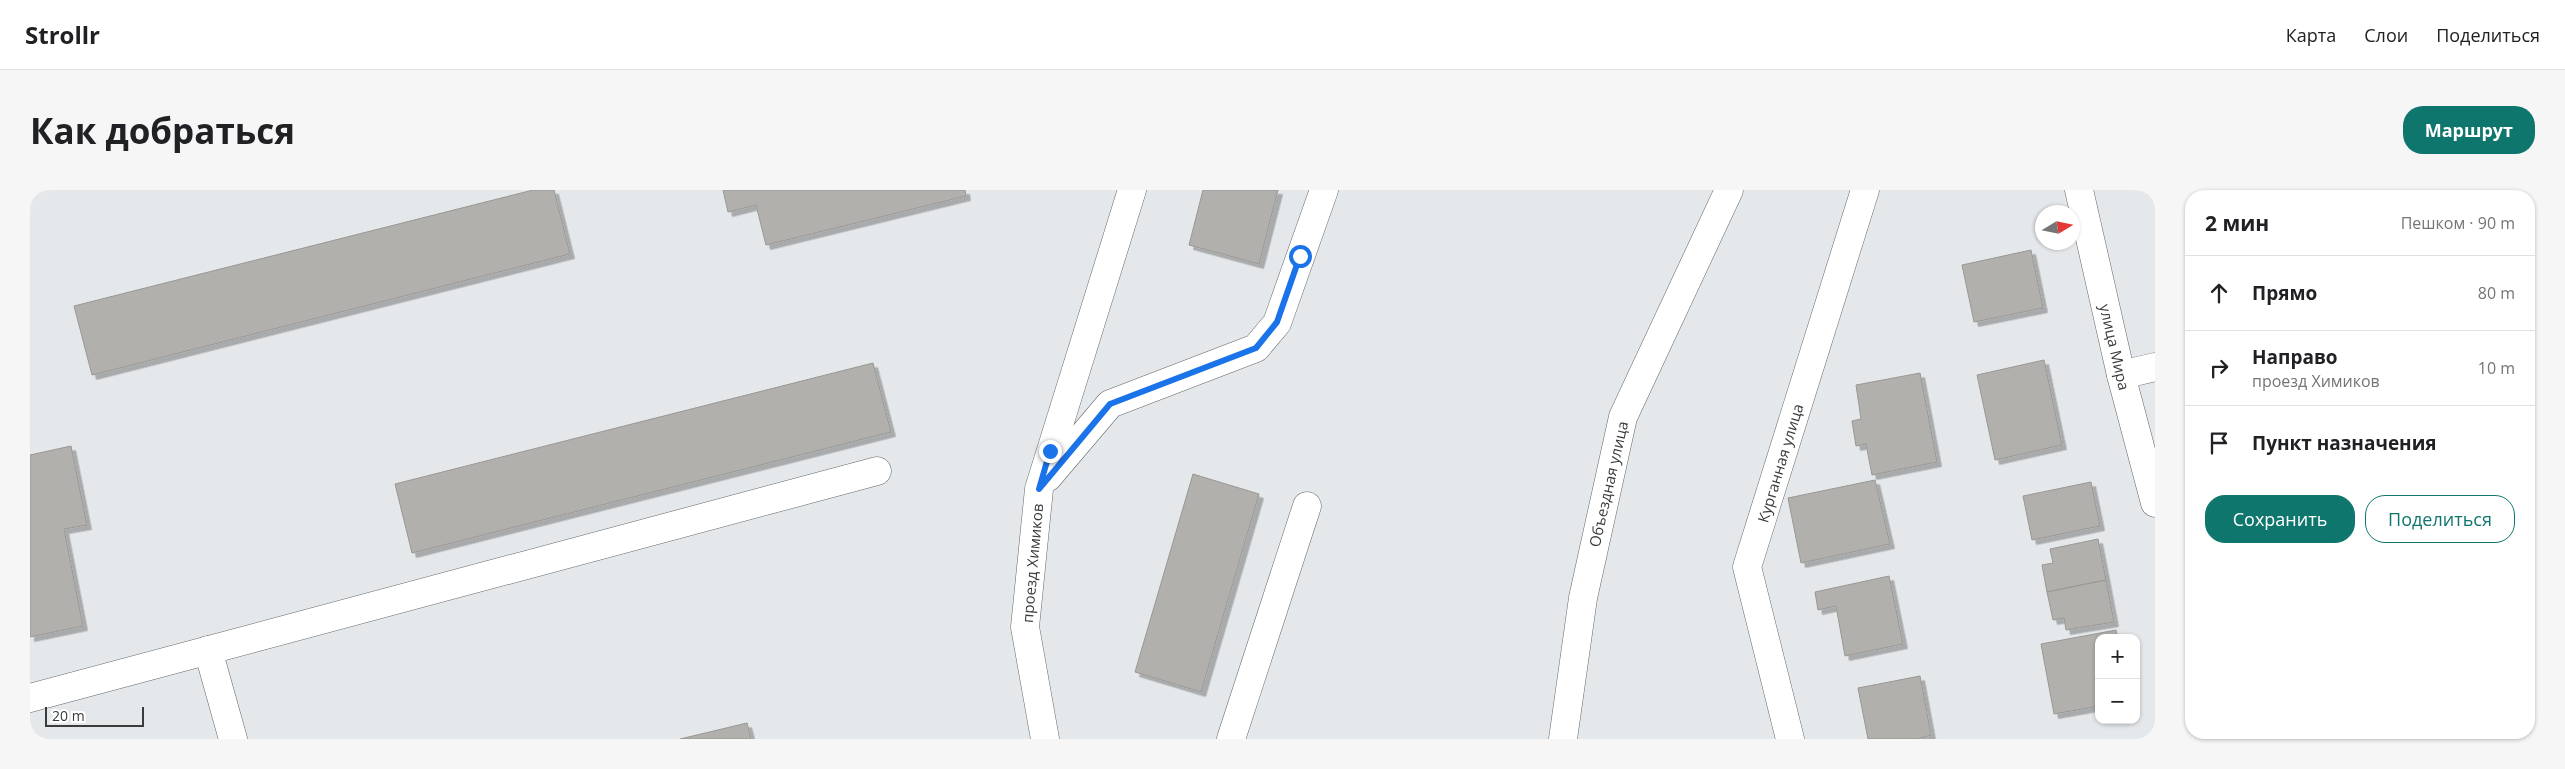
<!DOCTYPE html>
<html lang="ru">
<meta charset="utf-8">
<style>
:root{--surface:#fff;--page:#f6f6f6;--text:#202124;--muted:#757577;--line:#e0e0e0;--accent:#0f766e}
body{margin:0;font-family:"Open Sans",sans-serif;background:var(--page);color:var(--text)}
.controls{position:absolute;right:15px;bottom:15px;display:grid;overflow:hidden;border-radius:10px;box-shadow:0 1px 4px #0004}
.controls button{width:45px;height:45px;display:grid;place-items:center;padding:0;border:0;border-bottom:1px solid var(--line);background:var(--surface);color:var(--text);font:25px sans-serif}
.compass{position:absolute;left:2005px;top:15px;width:45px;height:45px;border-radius:50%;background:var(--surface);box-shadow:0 1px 4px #0004;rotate:80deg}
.scale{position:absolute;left:15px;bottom:12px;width:99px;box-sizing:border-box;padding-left:5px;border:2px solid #3a3b3c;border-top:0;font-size:14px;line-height:18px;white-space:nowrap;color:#3a3b3c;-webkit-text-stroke:4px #fff;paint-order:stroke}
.stop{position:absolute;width:15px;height:15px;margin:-11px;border:4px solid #1a73e8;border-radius:50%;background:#fff}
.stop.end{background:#1a73e8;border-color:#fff;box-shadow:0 1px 5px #0008}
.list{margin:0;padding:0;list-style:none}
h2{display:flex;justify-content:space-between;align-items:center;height:65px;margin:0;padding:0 20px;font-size:21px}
h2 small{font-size:16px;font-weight:400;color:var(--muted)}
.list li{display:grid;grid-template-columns:32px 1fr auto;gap:15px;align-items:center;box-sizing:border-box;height:75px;padding:0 20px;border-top:1px solid var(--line)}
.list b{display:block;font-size:19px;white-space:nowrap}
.list p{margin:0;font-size:16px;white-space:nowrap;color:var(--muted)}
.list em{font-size:16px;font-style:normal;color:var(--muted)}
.actions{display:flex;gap:10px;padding:15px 20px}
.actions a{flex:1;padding:11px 0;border:1px solid var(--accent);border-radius:20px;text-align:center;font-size:18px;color:var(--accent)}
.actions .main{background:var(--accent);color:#fff}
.icon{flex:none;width:28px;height:28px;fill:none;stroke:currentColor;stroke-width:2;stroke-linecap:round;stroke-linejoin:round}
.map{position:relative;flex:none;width:2125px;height:549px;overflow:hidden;border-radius:20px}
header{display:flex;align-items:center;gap:30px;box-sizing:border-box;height:70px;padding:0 25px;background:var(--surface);border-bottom:1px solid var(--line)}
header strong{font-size:24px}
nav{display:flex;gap:28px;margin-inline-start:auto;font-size:18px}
.intro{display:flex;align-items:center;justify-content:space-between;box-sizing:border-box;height:120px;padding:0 30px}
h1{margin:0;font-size:35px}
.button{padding:12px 22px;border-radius:20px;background:var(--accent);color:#fff;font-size:18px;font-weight:700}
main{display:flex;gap:30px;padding:0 30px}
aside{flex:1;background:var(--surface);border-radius:20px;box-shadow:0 1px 4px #0004}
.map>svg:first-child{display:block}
.building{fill:#b2b0ac;stroke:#999794;filter:url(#shadow)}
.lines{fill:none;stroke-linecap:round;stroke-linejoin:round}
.minor-casing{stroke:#646769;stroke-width:29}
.minor{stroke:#fff;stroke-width:28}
.route{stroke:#1a73e8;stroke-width:6}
.labels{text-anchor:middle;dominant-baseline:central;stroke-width:4.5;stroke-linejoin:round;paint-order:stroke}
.street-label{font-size:15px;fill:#3a3b3c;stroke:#fff}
</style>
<header>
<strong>Strollr</strong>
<nav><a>Карта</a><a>Слои</a><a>Поделиться</a></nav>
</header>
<div class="intro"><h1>Как добраться</h1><a class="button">Маршрут</a></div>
<main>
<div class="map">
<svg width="2125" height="549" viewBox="0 0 2125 549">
<defs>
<filter id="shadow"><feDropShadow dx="4.5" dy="4.5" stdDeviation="0" flood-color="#0004"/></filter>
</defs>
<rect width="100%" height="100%" fill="#e5e8eb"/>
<g class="building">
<polygon points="503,0 524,0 540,64 62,185 44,116"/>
<polygon points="693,0 935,0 936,6 736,55 726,15 698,22"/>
<polygon points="1173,0 1248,0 1229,74 1159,55"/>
<polygon points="2001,60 2013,118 1944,132 1932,75"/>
<polygon points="2014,170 2032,255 1965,270 1947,185"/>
<polygon points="843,173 861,242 382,363 365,294"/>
<polygon points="1890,183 1907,272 1842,285 1836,254 1826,256 1822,231 1831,229 1826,195"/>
<polygon points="41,256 57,335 34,339 53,436 0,447 0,265"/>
<polygon points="1163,284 1229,304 1171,502 1105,482"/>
<polygon points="1845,290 1860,354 1771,373 1758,308"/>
<polygon points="2061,292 2070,336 2002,350 1993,306"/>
<polygon points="2068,349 2076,390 2017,402 2012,375 2023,373 2020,359"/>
<polygon points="1859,386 1873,454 1815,466 1806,416 1788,420 1785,402"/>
<polygon points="2076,390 2084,432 2036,440 2034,428 2023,430 2017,402"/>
<polygon points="2086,440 2088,448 2069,448 2069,516 2024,524 2011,454"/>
<polygon points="1890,486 1901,545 1887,549 1838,549 1828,498"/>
<polygon points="717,533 721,549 650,549"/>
</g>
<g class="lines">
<g class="minor-casing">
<g id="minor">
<polyline points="2049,0 2091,185 2125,313"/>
<polyline points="2091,185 2125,177"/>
<polyline points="1018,287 1080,214 1226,158 1247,133 1294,0"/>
<polyline points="178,460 203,549"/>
<polyline points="0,508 847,281"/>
<polyline points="1015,549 995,437 1009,299 1102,0"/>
<polyline points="1201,549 1277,316"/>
<polyline points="1533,549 1553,408 1593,227 1699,0"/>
<polyline points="1760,549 1717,377 1835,0"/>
</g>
</g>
<use href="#minor" class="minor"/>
</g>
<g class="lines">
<polyline class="route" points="1020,261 1009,299 1080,214 1226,158 1247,132 1270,66"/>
</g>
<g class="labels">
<g class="street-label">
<text transform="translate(2085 157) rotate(77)">улица Мира</text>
<text transform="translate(1750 273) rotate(-73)">Курганная улица</text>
<text transform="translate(1578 294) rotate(-77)">Объездная улица</text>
<text transform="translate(1002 373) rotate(-85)">проезд Химиков</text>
</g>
</g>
</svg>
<div class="controls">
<button>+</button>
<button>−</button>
</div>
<svg class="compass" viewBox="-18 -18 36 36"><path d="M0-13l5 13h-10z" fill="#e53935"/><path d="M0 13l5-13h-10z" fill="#757577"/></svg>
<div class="scale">20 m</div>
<div class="stop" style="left:1270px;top:66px"></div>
<div class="stop end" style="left:1020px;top:261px"></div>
</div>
<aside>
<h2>2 мин<small>Пешком · 90 m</small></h2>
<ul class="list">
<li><svg class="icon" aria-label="ahead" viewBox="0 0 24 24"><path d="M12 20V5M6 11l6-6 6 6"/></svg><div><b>Прямо</b></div><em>80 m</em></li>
<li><svg class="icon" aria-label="right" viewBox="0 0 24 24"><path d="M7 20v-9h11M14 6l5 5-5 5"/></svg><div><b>Направо</b><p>проезд Химиков</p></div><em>10 m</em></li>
<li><svg class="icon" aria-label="arrive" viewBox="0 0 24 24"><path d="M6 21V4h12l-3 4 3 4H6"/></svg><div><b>Пункт назначения</b></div></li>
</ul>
<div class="actions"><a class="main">Сохранить</a><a>Поделиться</a></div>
</aside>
</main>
